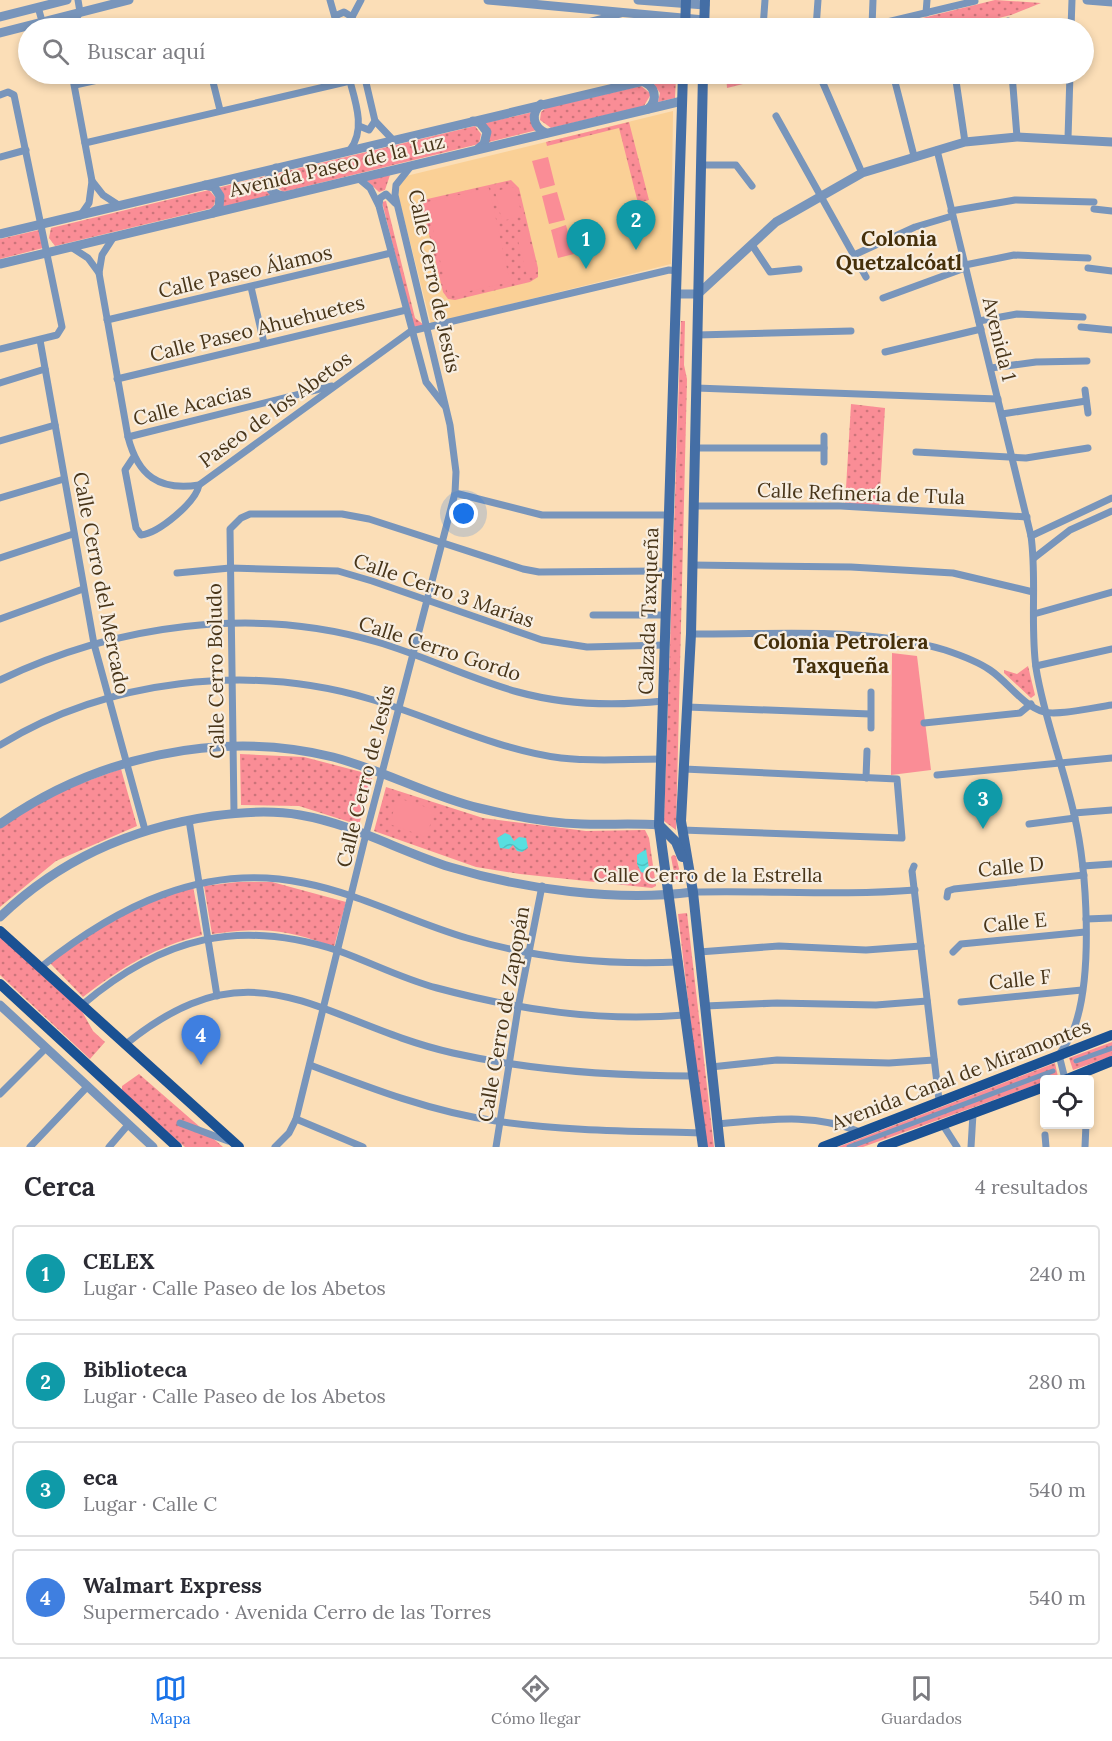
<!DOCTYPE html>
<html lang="es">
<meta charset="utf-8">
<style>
:root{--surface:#fff;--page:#f7f7f7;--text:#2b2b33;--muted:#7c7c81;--line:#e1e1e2;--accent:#1a73e8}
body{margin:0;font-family:Lora,serif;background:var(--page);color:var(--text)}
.controls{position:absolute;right:18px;bottom:18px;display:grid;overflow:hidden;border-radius:6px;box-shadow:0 3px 9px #0003}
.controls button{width:54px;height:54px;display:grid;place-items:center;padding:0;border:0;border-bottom:2px solid var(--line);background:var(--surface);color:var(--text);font:30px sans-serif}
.you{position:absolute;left:464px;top:514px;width:21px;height:21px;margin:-15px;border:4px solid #fff;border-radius:50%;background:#1a73e8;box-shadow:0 0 0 9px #1a73e833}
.badge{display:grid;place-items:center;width:39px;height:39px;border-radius:50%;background:var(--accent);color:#fff;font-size:20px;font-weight:700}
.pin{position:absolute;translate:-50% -50px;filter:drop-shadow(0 2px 3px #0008)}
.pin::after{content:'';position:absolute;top:32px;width:21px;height:18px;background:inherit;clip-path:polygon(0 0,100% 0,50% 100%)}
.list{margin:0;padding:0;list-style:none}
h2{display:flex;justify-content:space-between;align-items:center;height:78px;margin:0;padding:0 24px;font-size:26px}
h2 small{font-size:20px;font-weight:400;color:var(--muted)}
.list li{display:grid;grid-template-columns:39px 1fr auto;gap:18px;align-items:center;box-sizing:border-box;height:96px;margin:0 12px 12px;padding:0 12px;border:2px solid var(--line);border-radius:6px}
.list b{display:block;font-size:22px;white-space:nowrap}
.list p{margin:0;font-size:20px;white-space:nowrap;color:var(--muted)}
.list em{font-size:20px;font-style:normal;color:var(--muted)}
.icon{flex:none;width:33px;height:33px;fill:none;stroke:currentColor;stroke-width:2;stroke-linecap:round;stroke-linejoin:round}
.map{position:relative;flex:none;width:1112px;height:1147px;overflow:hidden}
.search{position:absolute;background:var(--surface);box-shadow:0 3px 9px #0003;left:18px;right:18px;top:18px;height:66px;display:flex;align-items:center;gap:15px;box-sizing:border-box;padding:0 21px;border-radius:33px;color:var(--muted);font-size:22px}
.sheet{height:510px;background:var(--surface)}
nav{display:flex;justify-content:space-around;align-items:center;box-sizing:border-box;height:84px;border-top:2px solid var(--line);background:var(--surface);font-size:16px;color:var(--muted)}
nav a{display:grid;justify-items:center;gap:3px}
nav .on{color:var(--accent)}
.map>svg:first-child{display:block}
.built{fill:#fad096}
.green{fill:url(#green-dots)}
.pitch{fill:#fa8d96}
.water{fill:url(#water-waves)}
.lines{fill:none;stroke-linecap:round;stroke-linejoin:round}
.pedestrian{stroke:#7895bb;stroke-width:5}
.minor{stroke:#7895bb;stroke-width:7}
.tertiary{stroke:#7895bb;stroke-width:9}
.secondary{stroke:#446ea5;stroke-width:10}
.primary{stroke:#1a5193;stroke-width:10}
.labels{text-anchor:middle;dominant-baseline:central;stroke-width:4.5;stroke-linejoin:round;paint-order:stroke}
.street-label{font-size:20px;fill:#483519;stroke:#f8eee1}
.neighbourhood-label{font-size:21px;font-weight:bold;fill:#46300a;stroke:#f8eee1}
</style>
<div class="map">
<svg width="1112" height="1147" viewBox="0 0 1112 1147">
<defs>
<pattern id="green-dots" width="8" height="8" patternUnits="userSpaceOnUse" patternTransform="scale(1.5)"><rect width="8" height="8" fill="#fa8d96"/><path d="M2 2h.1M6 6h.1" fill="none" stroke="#cc747a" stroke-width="1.8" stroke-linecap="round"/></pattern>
<pattern id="water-waves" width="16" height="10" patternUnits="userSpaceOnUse" patternTransform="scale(1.5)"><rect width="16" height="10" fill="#58dfe0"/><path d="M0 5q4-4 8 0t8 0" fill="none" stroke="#4ec0c0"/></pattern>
</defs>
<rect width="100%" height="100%" fill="#fbdeb7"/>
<polygon class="built" points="673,111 671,264 431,324 398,195 402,177"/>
<g class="green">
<polygon points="995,0 1041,3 1011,15 958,28 882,28"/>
<polygon points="726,74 783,74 727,88"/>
<polygon points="676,78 675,98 658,102 660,93 654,84"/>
<polygon points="641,86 651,94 644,106 551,128 540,120 541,112 546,108"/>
<polygon points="533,112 537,130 489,142 485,123"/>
<polygon points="629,122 649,200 638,203 619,128 547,146 546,142"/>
<polygon points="475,126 481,134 479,144 283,192 274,184 279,173"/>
<polygon points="390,175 385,190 379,192 366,180"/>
<polygon points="266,176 271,195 222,207 217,188"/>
<polygon points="511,180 519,188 538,268 538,277 530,282 455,300 448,299 443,292 423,209 423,200"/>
<polygon points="209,190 216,198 213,208 55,246 49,238 51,228"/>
<polygon points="386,201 415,318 424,325 414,329 382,202"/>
<polygon points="39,230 43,248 0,259 0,239"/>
<polygon points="681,321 685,321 684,365 687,379 676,830 664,821"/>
<polygon points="851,404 885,408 879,507 845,505"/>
<polygon points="1028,666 1035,695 1031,698 1004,673 1004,670 1017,674"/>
<polygon points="240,754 304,757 373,775 359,825 299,806 241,805"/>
<path d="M121,769L137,826L56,861L0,907V828C41,799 73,785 121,769Z"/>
<polygon points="386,787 483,818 586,831 645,830 649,838 656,886 652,888 520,874 476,867 374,831"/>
<polygon points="673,855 676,856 681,877 679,881 675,878 671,857"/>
<path d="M238,882H272L346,902L334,947C286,929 263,927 212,934L204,886Z"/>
<path d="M193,886L202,935C157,946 120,968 83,997L49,962C90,924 137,898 193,886Z"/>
<polygon points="687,913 714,1147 705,1147 678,914"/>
<polygon points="0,934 79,1006 93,1031 105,1042 90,1059 0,975"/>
<polygon points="1112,1042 1112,1056 1073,1070 1069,1058"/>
<polygon points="1055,1063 1058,1077 863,1147 838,1147"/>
<polygon points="139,1074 223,1147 185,1147 122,1093 122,1086"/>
</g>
<g class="pitch">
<polygon points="548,157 555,185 540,189 532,161"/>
<polygon points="515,187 522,216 502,221 495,191"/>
<polygon points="489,188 510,282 448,296 427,202"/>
<polygon points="557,192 565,220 549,224 542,196"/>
<polygon points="566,225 574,254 558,258 551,230"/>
<polygon points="527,230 537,272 527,275 516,233"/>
<polygon points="892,653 917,656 931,770 891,775"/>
<polygon points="398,798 435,810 426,837 389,824"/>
</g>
<g class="water">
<polygon points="505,833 510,835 514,841 519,837 526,838 528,848 522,852 517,851 513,845 509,849 500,848 497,838"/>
<polygon points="646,849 650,875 641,872 637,864 637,855"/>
</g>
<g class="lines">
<g class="pedestrian">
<polyline points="1076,1061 1112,1048"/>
<polyline points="849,1147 1053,1071"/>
</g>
<g class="minor">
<polyline points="330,0 338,28"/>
<polyline points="38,7 42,21 56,28"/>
<polyline points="926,13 927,0"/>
<polyline points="335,16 344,12 352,17"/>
<polyline points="1008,21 1009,28"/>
<polyline points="872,26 873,0"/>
<polyline points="71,28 80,12 78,0"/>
<polyline points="315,28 337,23"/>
<polyline points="354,28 352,17 361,0"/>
<polyline points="564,28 620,14"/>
<polyline points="763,28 765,0"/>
<polyline points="816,28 818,0"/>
<polyline points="862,28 975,1"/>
<polyline points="1071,28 1072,0"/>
<polyline points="72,74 92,181 89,203 80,216"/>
<polyline points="211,74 220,110"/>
<path d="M348,74C354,98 367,128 350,150"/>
<polyline points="364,74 375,121 393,140"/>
<polyline points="819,74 862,173"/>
<polyline points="893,74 914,156"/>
<polyline points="955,74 965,142"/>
<polyline points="1012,74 1017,137"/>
<polyline points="366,79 388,74"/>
<polyline points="75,85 125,74"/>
<polyline points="0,95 8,92 14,95 62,327 57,335 0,349"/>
<polyline points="776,116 866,277"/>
<polyline points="359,126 369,130 375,121"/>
<polyline points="1068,138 1070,74"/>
<polyline points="85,143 350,81"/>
<path d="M937,150L1031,536C1037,579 1030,624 1036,668C1044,718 1063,765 1074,814C1087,869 1094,978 1073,1031C1070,1039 1064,1047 1059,1055L1065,1079"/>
<polyline points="0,157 26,150"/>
<polyline points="701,165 736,165 752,186"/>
<polyline points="358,178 370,188 379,206 426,382 444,405"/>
<polyline points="92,181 103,195 120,206"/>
<polyline points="379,205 380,198 386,194 395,203"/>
<polyline points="1094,209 1112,211"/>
<polyline points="951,211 1015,200 1094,202"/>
<path d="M113,238L102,255L99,273L128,437C138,476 159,491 199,485L411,331L669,270L677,271"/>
<polyline points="752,245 770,272 799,269"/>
<polyline points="71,247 88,258 99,273"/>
<polyline points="854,255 915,227 952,216"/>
<polyline points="965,265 1014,255 1088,258"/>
<polyline points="1088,268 1112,271"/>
<polyline points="251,287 264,343"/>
<polyline points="883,298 965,268"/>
<polyline points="107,320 391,253"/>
<polyline points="979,321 1017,314 1083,317"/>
<polyline points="1081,327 1112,330"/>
<polyline points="697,335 851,331"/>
<polyline points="40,340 94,644 145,830"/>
<polyline points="885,352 981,329"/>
<polyline points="991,368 1036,362 1087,361"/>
<polyline points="117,379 406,310"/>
<polyline points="0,383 45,369"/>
<polyline points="696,388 998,399"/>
<polyline points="1085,390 1088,413"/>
<polyline points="1002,414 1086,401"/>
<polyline points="128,437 332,386"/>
<polyline points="0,441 55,425"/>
<polyline points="695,448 824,448"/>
<polyline points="916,452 1026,458 1088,448"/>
<path d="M133,458L125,470L136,528L141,535C159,533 196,502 199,485"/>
<polyline points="824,462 824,436"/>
<polyline points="455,493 542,515 669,515"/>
<polyline points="0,498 64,479"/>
<polyline points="694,506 841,506 1027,517"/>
<polyline points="1031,536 1112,498"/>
<polyline points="0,558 73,534"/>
<polyline points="1034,558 1070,530 1112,511"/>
<polyline points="692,565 851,567 953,573 1033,592"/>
<polyline points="177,573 230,568 338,571 372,581 542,640 587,647 665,645"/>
<polyline points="1034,614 1112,592"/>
<polyline points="593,615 666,615"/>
<polyline points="0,619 83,589"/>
<path d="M691,634C774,635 864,626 945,650C960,655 977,661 990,670C1008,682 1023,706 1044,712C1058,716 1096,707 1112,705"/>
<polyline points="1036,666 1112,649"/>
<path d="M0,680C114,625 254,605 377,642C425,656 470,679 518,692C565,705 615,706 663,701"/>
<polyline points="871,692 871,728"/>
<polyline points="687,707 870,714"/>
<polyline points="924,723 1020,713 1031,704"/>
<path d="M0,745C108,679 249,663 370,699C434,718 494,749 561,758C594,762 628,759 661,759"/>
<polyline points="937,775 1112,758"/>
<polyline points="866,778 867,751"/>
<polyline points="234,813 230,529 241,518 250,514 342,514 369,519 523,569 539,572 659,571"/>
<polyline points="1074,813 1112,810"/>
<polyline points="189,820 217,996"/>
<polyline points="1029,824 1075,818"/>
<polyline points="682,830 902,838 897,779 684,769"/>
<polyline points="914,866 912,871 939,1100"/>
<polyline points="1083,866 1112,864"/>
<path d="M693,892C767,890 841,896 915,890"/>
<polyline points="947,897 948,891 954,889 1084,875"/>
<polyline points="1086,919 1112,918"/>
<polyline points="699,952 779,946 866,950 921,946"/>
<polyline points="953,952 961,944 1085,932"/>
<path d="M41,967C116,907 203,862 304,883C360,894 412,922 467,938C534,958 609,965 679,962"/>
<polyline points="961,1002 1082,990"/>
<path d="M82,1005C162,937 239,918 339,951C372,963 403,979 437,988C519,1010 600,1022 685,1015"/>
<polyline points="705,1006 777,1003 876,1005 927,1001"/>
<path d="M126,1044C257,938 320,1023 453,1053C532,1071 612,1076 693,1076"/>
<path d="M310,1065C370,1088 432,1112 496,1121C564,1131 633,1131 701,1133"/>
<polyline points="711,1067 777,1060 889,1063 934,1060"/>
<polyline points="0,1094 45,1049"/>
<polyline points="296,1119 363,1147"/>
<polyline points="180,1123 228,1141"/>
<path d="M717,1124C766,1120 813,1112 860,1132"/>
<polyline points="943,1125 957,1147"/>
<polyline points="1045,1135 1046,1147"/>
<polyline points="30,1147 87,1087"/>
<polyline points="109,1147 128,1125"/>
<polyline points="275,1147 289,1133 296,1119 366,834 455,493 456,472 450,425 395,195 396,185 411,166"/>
<polyline points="496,1147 518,1008 542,886"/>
<polyline points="971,1147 973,1114"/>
<polyline points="1085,1147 1086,1124"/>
</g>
<g class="tertiary">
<polyline points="488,0 704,20"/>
<polyline points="638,0 705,5"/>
<polyline points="1087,0 1112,2"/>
<polyline points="0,17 67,0"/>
<polyline points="0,33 129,0"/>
<path d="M641,81C655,85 659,99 648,109"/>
<path d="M541,104C530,114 533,127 546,133"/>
<polyline points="473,121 480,123 487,132 484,144 478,149"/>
<path d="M276,168C264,179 267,193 283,196"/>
<polyline points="205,185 214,187 220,196 219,207 213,213"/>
<polyline points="0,234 673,74"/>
<polyline points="0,264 682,101"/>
<polyline points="676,294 698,294 776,222 862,173 965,142 1017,137 1112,142"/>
<path d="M0,824C95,757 219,729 333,757C383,770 429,796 479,808C512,816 548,823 582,824C608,825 634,823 659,825"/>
<path d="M0,917C60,859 131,828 213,816C241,812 272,810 300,815C353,824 399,851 450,867C522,889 617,902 693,892"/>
<polyline points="0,1005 153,1147"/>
</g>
<g class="secondary">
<polyline points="685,28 686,0"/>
<polyline points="704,28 705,0"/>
<polyline points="683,74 659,825 703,1147"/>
<polyline points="703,74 691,634 681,821 693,892 720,1147"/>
<polyline points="659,825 676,842 682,857"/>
</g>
<g class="primary">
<polyline points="0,931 239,1147"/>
<polyline points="0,984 177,1147"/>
<polyline points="1065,1080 1112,1061"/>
<polyline points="823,1147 1112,1035"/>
<polyline points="882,1147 1044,1087"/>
</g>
</g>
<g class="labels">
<g class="street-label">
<text transform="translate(337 165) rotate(-13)">Avenida Paseo de la Luz</text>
<text transform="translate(245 271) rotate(-13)">Calle Paseo Álamos</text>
<text transform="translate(435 281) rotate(78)">Calle Cerro de Jesús</text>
<text transform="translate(257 328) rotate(-14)">Calle Paseo Ahuehuetes</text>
<text transform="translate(1000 339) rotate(76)">Avenida 1</text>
<text transform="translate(192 404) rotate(-14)">Calle Acacias</text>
<text transform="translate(275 409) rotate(-36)">Paseo de los Abetos</text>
<text transform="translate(861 493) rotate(2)">Calle Refinería de Tula</text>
<text transform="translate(102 583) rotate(79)">Calle Cerro del Mercado</text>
<text transform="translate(444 590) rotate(19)">Calle Cerro 3 Marías</text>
<text transform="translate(648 611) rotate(-88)">Calzada Taxqueña</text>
<text transform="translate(440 648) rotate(18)">Calle Cerro Gordo</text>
<text transform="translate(215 671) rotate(-91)">Calle Cerro Boludo</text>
<text transform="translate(365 776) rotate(-76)">Calle Cerro de Jesús</text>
<text transform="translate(1011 866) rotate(-6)">Calle D</text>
<text x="708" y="874">Calle Cerro de la Estrella</text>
<text transform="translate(1015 922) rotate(-6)">Calle E</text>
<text transform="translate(1020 979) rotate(-6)">Calle F</text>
<text transform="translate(503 1014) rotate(-80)">Calle Cerro de Zapopán</text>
<text transform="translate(961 1074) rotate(-21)">Avenida Canal de Miramontes</text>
</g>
<g class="neighbourhood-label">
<text x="899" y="238">Colonia<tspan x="899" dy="24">Quetzalcóatl</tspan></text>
<text x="841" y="641">Colonia Petrolera<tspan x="841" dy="24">Taxqueña</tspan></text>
</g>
</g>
</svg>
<div class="controls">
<button><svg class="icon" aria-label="locate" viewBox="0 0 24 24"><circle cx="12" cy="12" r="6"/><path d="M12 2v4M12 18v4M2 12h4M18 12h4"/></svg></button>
</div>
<div class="you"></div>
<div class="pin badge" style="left:586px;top:269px;background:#0f9aa8">1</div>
<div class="pin badge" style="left:636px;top:250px;background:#0f9aa8">2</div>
<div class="pin badge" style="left:983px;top:829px;background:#0f9aa8">3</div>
<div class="pin badge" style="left:201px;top:1065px;background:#3f7fe0">4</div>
<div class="search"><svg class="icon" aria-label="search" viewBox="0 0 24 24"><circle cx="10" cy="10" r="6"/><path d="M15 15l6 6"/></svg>Buscar aquí</div>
</div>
<section class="sheet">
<h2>Cerca<small>4 resultados</small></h2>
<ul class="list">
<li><span class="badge" style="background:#0f9aa8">1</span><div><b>CELEX</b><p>Lugar · Calle Paseo de los Abetos</p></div><em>240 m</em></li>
<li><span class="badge" style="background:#0f9aa8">2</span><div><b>Biblioteca</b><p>Lugar · Calle Paseo de los Abetos</p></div><em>280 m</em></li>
<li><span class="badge" style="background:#0f9aa8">3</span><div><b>eca</b><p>Lugar · Calle C</p></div><em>540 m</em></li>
<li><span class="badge" style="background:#3f7fe0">4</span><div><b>Walmart Express</b><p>Supermercado · Avenida Cerro de las Torres</p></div><em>540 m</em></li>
</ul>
</section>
<nav>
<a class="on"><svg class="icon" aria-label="map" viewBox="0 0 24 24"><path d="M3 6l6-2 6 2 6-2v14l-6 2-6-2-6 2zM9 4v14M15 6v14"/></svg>Mapa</a>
<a><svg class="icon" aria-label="directions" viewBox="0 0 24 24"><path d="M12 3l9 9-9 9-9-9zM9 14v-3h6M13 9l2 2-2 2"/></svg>Cómo llegar</a>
<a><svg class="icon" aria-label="saved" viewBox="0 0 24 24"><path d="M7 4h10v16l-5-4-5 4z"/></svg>Guardados</a>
</nav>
